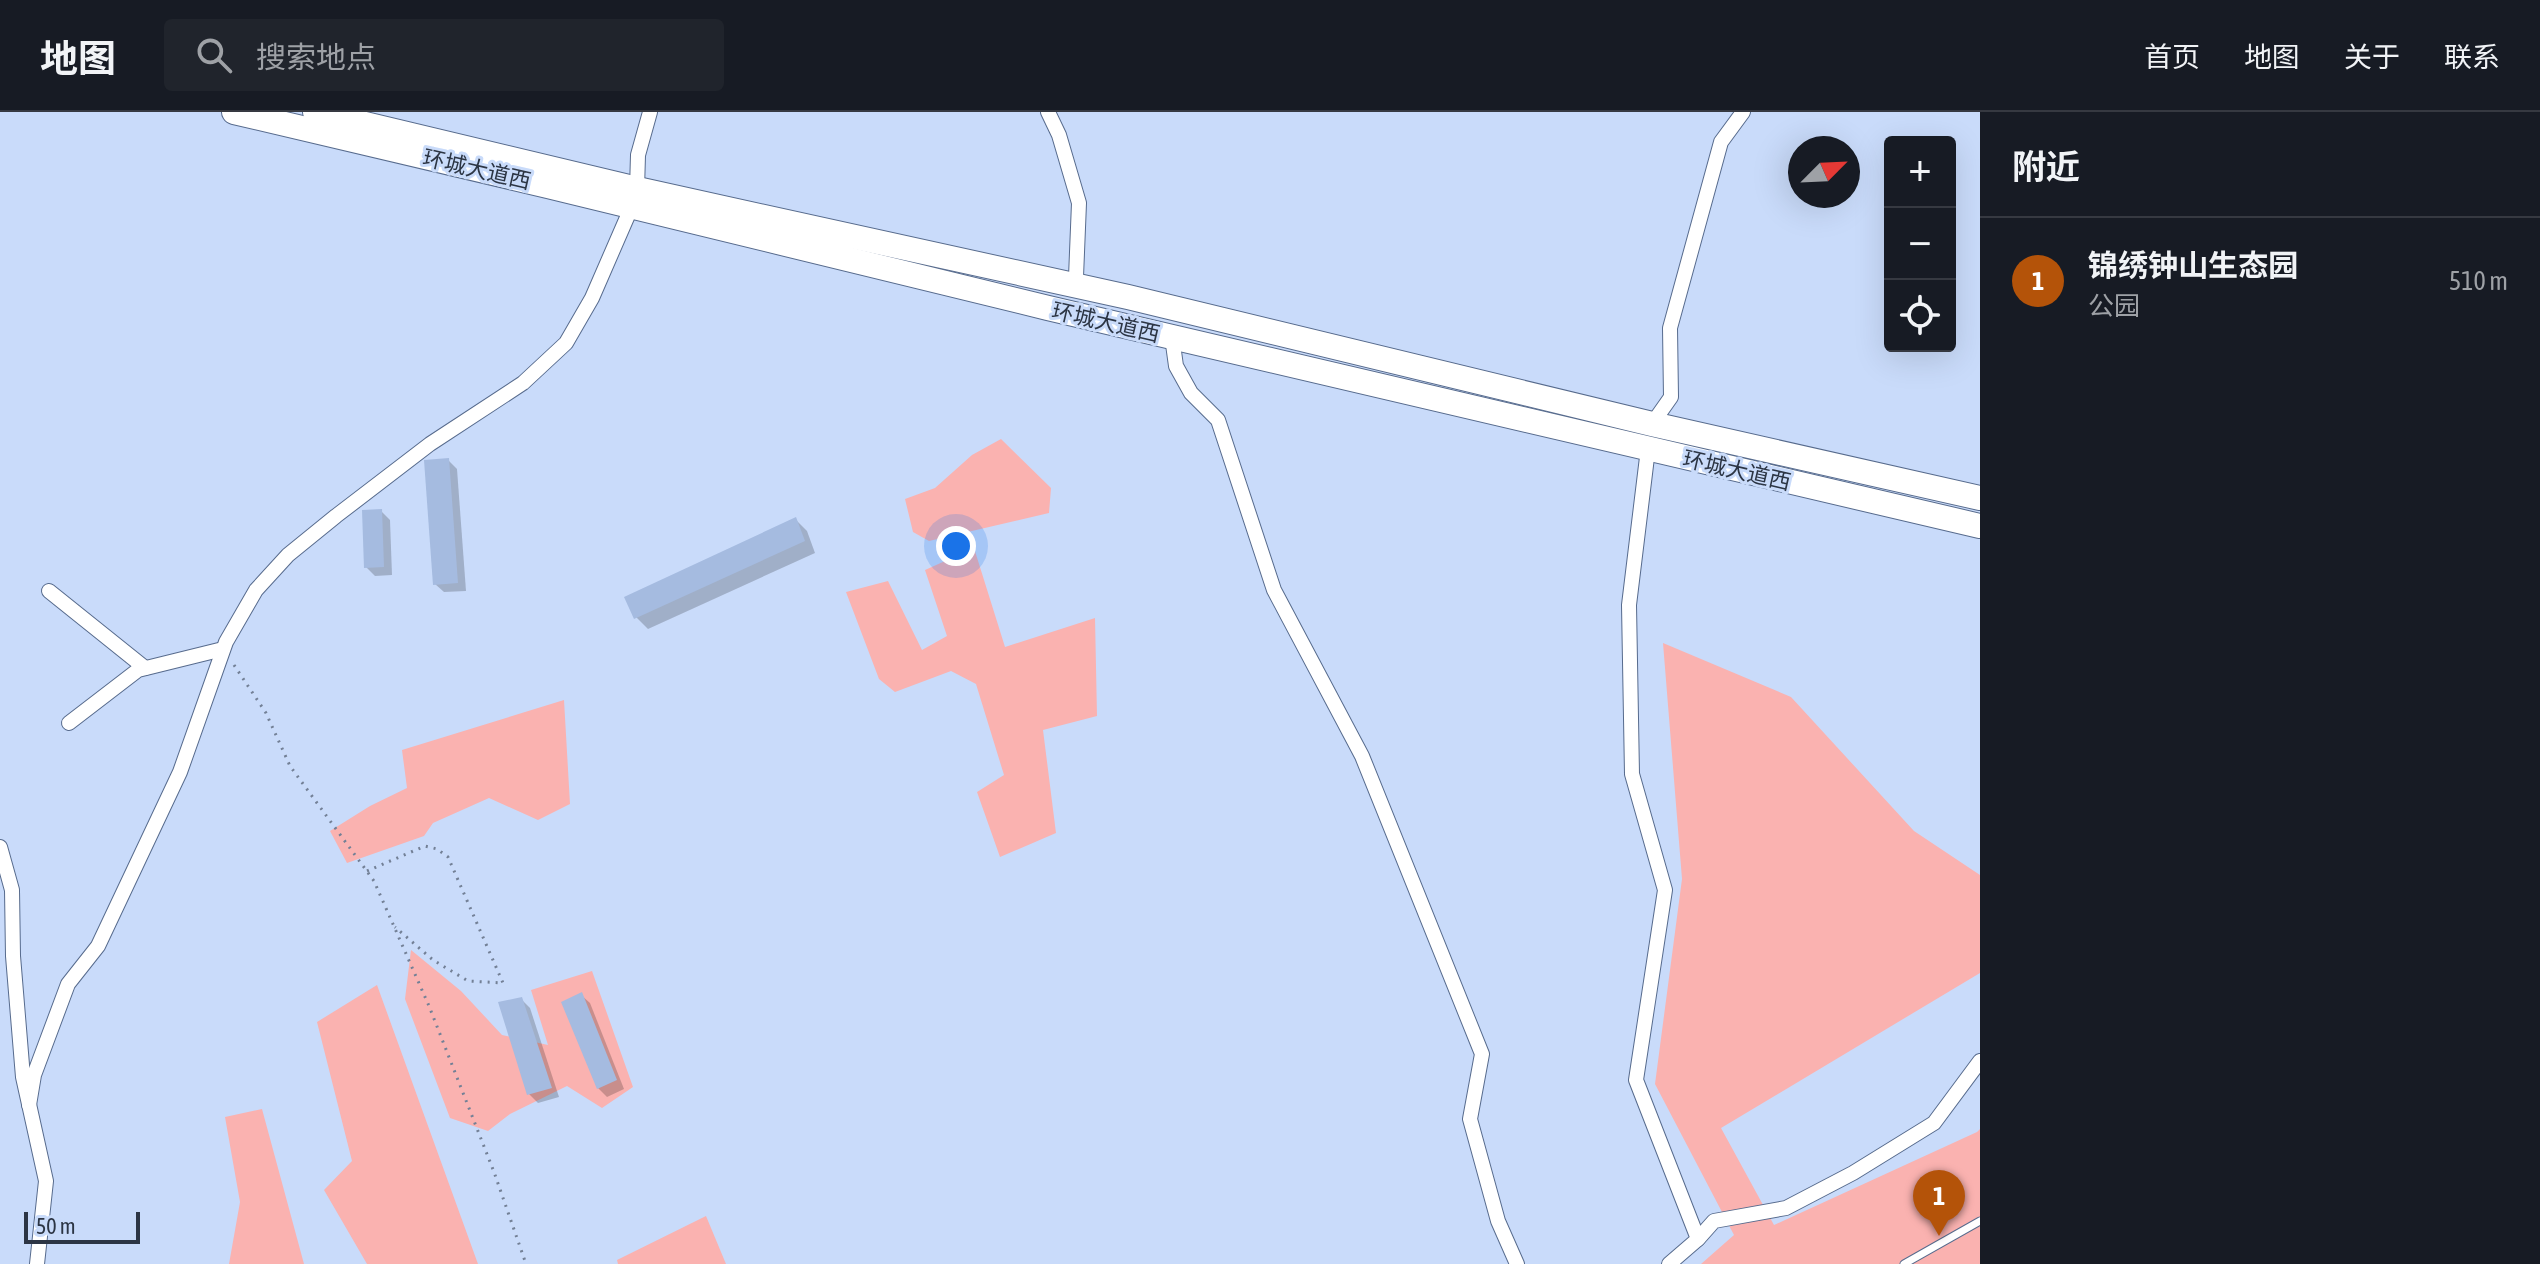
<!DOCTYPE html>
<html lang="zh">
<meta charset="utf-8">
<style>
:root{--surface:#171b24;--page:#20242c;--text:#f1f3f6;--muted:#9ea1a6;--line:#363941;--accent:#b45309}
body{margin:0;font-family:"Asap Condensed","Noto Sans SC",sans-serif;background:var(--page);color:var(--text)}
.controls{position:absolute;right:24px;top:24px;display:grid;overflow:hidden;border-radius:8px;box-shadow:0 8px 32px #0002}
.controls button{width:72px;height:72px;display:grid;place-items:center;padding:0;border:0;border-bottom:2px solid var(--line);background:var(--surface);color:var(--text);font:40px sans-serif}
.compass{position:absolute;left:1788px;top:24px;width:72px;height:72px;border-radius:50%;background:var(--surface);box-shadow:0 8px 32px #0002;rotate:66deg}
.scale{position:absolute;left:24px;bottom:20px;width:116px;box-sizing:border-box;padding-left:8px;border:4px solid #2c3544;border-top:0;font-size:22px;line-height:28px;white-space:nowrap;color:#2c3544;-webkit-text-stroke:6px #c9dbfa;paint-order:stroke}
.you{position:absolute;left:956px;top:434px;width:28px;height:28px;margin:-20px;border:6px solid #fff;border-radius:50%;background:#1a73e8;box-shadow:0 0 0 12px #1a73e833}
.badge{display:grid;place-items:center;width:52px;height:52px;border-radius:50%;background:var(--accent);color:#fff;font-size:26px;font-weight:700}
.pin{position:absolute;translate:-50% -66px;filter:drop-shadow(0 2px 4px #0008)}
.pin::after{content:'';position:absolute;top:42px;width:28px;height:24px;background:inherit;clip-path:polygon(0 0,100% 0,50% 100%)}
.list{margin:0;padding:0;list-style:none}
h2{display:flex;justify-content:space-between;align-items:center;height:104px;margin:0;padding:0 32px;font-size:34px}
h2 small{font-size:26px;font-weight:400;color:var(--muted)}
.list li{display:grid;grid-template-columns:52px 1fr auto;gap:24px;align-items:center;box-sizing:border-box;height:128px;padding:0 32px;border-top:2px solid var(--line)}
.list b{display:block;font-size:30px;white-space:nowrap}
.list p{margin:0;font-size:26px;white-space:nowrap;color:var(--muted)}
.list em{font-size:26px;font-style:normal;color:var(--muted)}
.icon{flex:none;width:44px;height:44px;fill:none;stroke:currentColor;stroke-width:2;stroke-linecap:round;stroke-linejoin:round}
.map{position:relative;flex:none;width:1980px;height:1152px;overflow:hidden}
header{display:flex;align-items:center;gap:48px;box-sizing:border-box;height:112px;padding:0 40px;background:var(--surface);border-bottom:2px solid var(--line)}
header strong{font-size:38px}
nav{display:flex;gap:44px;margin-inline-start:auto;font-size:28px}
.search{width:560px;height:72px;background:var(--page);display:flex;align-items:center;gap:20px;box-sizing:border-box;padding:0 28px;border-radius:8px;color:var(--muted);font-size:30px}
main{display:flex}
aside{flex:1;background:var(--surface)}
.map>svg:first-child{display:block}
.green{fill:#fab2b0}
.shadow{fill:#0003}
.building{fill:#a5bbe0}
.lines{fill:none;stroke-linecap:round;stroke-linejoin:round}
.lane-casing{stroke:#576b8d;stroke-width:9}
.street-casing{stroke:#576b8d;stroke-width:16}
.primary-casing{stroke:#576b8d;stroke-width:26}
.path{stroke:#738096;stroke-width:3;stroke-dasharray:2 6;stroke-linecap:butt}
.lane{stroke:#fff;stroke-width:7}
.street{stroke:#fff;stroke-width:14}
.primary{stroke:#fff;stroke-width:24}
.labels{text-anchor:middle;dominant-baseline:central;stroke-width:6;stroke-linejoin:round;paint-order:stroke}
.street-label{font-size:22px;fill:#2c3544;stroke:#c9dbfa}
</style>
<header>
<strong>地图</strong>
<div class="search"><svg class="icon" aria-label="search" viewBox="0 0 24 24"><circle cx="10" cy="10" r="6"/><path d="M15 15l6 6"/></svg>搜索地点</div>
<nav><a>首页</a><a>地图</a><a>关于</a><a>联系</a></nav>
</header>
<main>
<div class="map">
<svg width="1980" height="1152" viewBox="0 0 1980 1152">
<rect width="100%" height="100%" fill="#c9dbfa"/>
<g class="green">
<polygon points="1001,327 1051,376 1049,401 929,429 913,420 905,387 935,376 972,343"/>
<polygon points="974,436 1005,535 1095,506 1097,604 1043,618 1056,721 1000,745 977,680 1004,663 976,572 951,559 895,580 879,567 846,480 888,469 922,538 947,524 925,458"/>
<polygon points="1663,531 1791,585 1914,719 1980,763 1980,861 1721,1016 1774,1113 1977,1020 1980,1017 1980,1152 1701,1152 1734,1123 1655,972 1682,767"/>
<polygon points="564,588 570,692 538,708 489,686 433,711 424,724 347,751 330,719 370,694 407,676 402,638"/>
<polygon points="411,838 461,879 502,923 548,933 531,878 592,859 633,975 602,996 567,974 510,1002 488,1019 450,1006 405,887"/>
<polygon points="377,873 478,1152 367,1152 324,1078 352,1049 317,910"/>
<polygon points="262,997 304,1152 229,1152 240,1090 225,1005"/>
<polygon points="706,1104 726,1152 618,1152 617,1148"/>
</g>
<g class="shadow">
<polygon points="448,348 457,357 466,479 444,480 435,472"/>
<polygon points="381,399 390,408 392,463 375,464 366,455"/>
<polygon points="795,407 807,419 815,441 648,517 636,505"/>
<polygon points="581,883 590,891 624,977 607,985 598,976"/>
<polygon points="521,887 530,896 559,985 538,991 529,982"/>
</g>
<g class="building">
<polygon points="449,346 458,471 433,473 424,348"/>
<polygon points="382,397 384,455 364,456 362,398"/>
<polygon points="796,405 805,429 634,507 624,485"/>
<polygon points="582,880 617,968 597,977 561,890"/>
<polygon points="522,885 552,976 527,983 498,890"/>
</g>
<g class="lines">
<g class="lane-casing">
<polyline id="lane" points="1904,1152 1980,1109"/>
</g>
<g class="street-casing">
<g id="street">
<polyline points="1048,0 1059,23 1079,91 1076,165 1079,175"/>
<polyline points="637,77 638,43 650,0"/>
<polyline points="1172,225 1176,254 1191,281 1218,308 1274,478 1362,644 1482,942 1470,1007 1498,1109 1517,1152"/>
<polyline points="1652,312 1671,285 1670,216 1721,30 1743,0"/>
<polyline points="1648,337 1629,493 1632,662 1665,778 1636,968 1698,1127 1669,1152"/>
<polyline points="49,479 145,556"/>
<polyline points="69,611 138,558 223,537"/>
<polyline points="0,735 12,778 13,844 23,965 46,1069 37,1152"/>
<polyline points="29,993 34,963 68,872 98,834 180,660 226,530 256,478 288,443 336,404 430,332 523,271 566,231 592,186 632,94"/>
<polyline points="1698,1127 1714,1109 1786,1096 1853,1061 1934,1011 1980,949"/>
</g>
</g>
<g class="primary-casing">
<g id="primary">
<polyline points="234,0 548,74 1048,196 1980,414"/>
<polyline points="315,0 637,77 1128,185 1652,312 1980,386"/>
</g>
</g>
<g class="path">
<polyline points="234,553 266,601 290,654 374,769 429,894 494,1060 526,1152"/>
<polyline points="367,759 425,734 437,737 448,745 503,871 468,869 433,848 395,815"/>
</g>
<use href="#lane" class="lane"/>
<use href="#street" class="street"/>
<use href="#primary" class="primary"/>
</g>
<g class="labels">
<g class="street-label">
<text transform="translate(477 57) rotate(13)">环城大道西</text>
<text transform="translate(1106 210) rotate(13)">环城大道西</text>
<text transform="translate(1737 358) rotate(13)">环城大道西</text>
</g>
</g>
</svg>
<div class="controls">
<button>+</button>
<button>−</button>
<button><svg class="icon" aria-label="locate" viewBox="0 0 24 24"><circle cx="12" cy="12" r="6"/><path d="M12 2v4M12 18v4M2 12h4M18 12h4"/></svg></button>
</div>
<svg class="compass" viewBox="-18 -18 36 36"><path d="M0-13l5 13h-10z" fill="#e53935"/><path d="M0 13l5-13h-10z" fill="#9ea1a6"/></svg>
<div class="scale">50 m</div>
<div class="you"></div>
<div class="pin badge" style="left:1939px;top:1124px">1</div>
</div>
<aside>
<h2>附近<small></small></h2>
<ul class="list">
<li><span class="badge">1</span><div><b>锦绣钟山生态园</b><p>公园</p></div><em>510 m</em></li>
</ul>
</aside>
</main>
